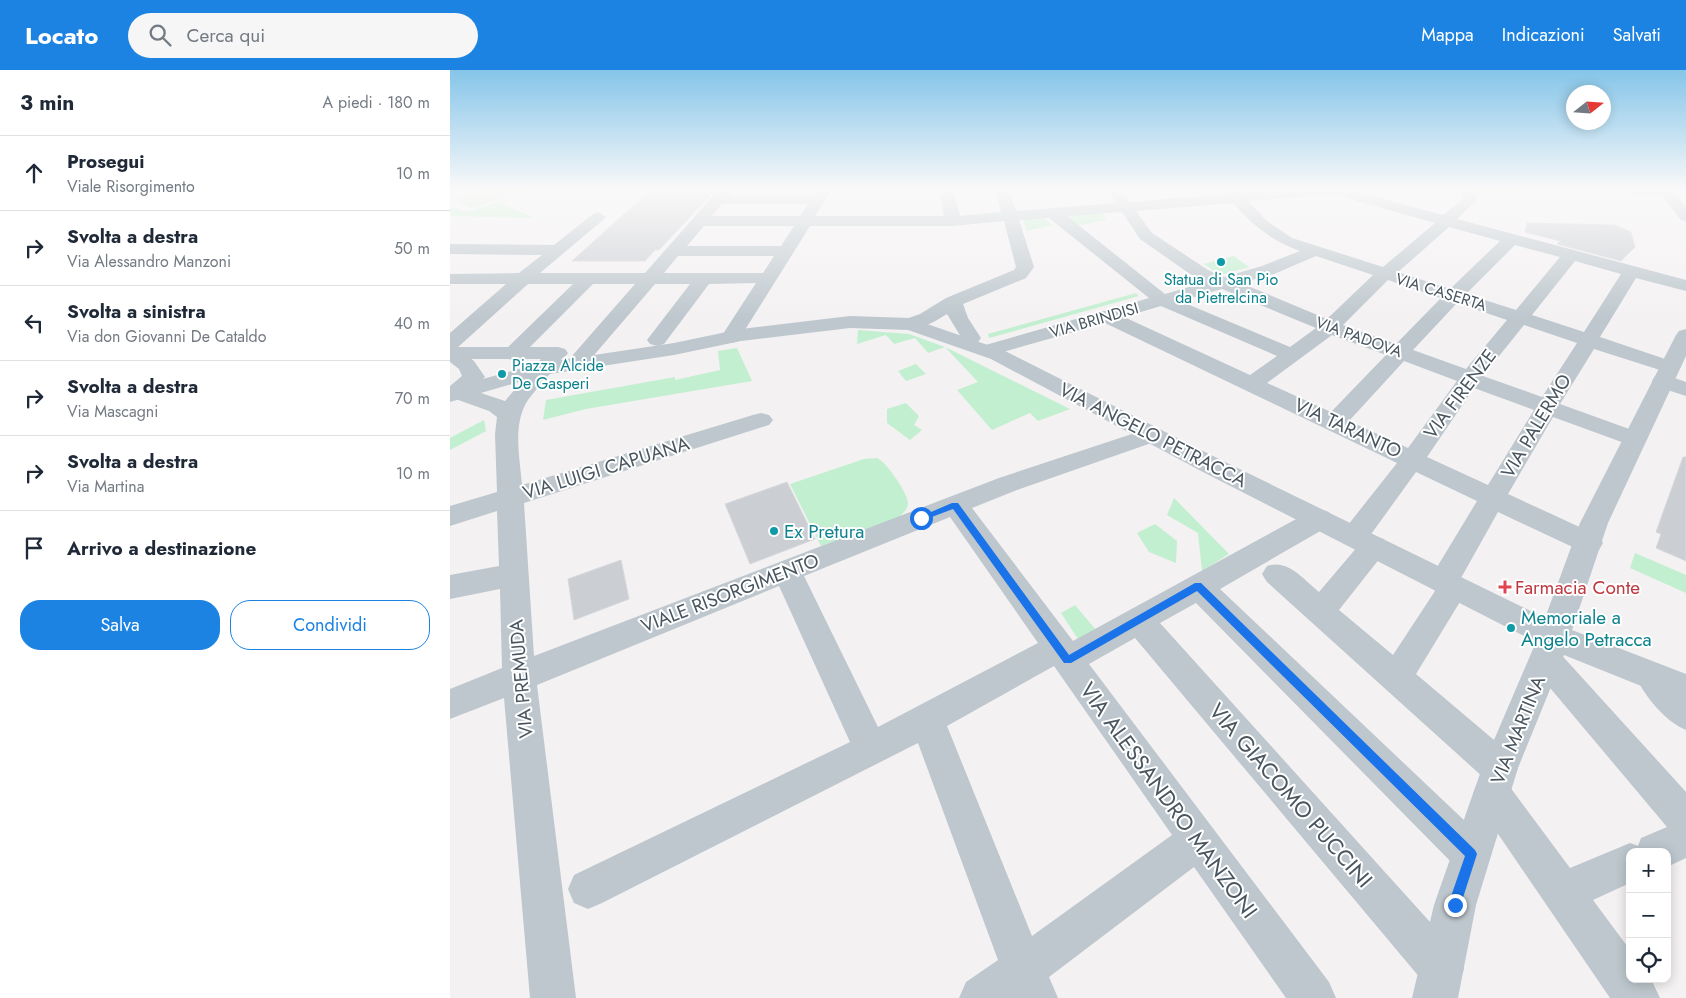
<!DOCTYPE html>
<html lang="it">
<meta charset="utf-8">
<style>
:root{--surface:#fff;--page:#f6f6f7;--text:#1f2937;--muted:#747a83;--line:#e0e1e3;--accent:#1c83e3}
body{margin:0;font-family:Jost,sans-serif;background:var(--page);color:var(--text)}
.controls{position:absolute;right:15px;bottom:15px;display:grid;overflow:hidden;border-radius:10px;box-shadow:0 2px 12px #0003}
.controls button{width:45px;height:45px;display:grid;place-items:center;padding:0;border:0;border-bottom:1px solid var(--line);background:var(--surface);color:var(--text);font:25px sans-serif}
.compass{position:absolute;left:1116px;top:15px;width:45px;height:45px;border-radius:50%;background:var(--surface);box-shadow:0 2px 12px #0003;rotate:73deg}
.stop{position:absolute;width:15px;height:15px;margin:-11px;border:4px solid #1a73e8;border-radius:50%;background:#fff}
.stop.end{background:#1a73e8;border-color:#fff;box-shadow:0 1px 5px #0008}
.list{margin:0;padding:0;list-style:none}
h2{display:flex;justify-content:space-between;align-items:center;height:65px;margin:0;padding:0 20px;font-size:21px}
h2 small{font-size:16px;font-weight:400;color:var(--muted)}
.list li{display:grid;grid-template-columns:32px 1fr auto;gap:15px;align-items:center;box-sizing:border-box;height:75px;padding:0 20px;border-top:1px solid var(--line)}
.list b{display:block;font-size:19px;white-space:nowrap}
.list p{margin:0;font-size:16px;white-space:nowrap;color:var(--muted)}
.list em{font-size:16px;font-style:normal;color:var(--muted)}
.actions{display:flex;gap:10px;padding:15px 20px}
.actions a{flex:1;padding:11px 0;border:1px solid var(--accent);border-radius:20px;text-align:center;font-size:18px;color:var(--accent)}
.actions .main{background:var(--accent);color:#fff}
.icon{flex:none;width:28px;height:28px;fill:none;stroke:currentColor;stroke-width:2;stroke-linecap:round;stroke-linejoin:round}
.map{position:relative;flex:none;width:1236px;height:928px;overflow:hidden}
header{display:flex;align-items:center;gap:30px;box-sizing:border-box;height:70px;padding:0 25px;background:var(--accent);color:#fff}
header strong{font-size:24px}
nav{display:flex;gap:28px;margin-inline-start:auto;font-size:18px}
.search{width:350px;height:45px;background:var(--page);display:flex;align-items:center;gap:12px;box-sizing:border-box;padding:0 18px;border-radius:28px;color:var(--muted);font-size:19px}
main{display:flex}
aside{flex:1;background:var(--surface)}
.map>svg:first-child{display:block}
.green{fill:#c2efd0}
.building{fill:#cbcfd4;stroke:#d6d8dc}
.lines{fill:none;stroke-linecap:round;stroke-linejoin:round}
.minor{fill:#bdc7cd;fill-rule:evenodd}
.tertiary{fill:#bdc7cd;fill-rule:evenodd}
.route{fill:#1a73e8}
.culture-dot{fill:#0f9aa8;stroke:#fff;stroke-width:2}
.health-dot{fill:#e0444e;stroke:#fff;stroke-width:2}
.labels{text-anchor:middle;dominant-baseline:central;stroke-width:4;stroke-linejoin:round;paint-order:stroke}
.far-culture-label{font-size:16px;fill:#0d838f;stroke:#fff}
.far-street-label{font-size:16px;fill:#49565f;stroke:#fff}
.street-label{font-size:19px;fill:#49565f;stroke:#fff}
.culture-label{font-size:19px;fill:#0d838f;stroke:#fff;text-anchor:start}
.health-label{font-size:19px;fill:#be3a42;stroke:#fff;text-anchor:start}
.near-street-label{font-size:22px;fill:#49565f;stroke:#fff}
</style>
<header>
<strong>Locato</strong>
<div class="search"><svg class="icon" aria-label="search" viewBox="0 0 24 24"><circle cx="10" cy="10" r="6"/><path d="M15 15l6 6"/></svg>Cerca qui</div>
<nav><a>Mappa</a><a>Indicazioni</a><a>Salvati</a></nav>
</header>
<main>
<aside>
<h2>3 min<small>A piedi · 180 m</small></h2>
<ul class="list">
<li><svg class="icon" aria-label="ahead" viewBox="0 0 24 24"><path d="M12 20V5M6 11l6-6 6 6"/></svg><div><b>Prosegui</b><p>Viale Risorgimento</p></div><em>10 m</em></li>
<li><svg class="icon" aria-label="right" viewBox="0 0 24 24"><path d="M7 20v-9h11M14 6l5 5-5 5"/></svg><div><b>Svolta a destra</b><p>Via Alessandro Manzoni</p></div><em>50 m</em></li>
<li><svg class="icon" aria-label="left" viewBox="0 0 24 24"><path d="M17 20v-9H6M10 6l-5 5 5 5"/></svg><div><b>Svolta a sinistra</b><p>Via don Giovanni De Cataldo</p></div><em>40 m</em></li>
<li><svg class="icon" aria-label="right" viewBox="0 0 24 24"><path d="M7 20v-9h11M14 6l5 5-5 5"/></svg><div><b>Svolta a destra</b><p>Via Mascagni</p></div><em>70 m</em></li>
<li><svg class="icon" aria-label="right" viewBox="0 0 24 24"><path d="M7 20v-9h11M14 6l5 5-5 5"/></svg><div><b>Svolta a destra</b><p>Via Martina</p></div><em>10 m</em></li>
<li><svg class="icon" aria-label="arrive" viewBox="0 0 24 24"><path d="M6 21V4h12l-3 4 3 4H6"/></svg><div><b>Arrivo a destinazione</b></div></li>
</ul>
<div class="actions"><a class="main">Salva</a><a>Condividi</a></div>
</aside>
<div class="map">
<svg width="1236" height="928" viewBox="0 0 1236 928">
<rect width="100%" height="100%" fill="#f4f1f2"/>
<g class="green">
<polygon points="43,119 70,119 75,121 20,138 4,130"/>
<polygon points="1027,119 1061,119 1074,128 1039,127"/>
<polygon points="49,132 85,148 0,146 0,136 16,142"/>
<polygon points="652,142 657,150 625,156 613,145"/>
<polygon points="593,147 602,155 577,161 573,149"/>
<polygon points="784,186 799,197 770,205 754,194"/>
<polygon points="686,223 689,226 539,268 538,264"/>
<polygon points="408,260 459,264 495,277 620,339 588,351 580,343 542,360 507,320 528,312 495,277 478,283 465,268 444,274 436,265 407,274"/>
<polygon points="287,278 302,311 136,339 93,350 96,330 225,307 225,310 270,300 268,281"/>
<polygon points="466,294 476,304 456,311 448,301"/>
<polygon points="456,333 469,346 464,355 472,360 460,370 437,353 437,339"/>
<polygon points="34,350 36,361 0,380 0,368"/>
<path d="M427,388C436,391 458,424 458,433C458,439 453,443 449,447L371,476L340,414L414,389Z"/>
<polygon points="724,428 779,484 752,501 748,463 717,445"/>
<polygon points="705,454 727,471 726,493 699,482 687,463"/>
<polygon points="1185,483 1236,505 1236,523 1180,498"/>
<polygon points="625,535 646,560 628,569 611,543"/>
</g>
<g class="building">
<polygon points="202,119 266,119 209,180 205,180 195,191 122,191"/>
<polygon points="1077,153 1165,155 1181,162 1185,177 1171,191 1107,174 1110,171 1075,162"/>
<polygon points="1233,387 1236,387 1236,491 1206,478 1211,464 1206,462"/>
<polygon points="337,412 365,469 300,494 275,434"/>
<polygon points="171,490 179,529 124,550 118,509"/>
</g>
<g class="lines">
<g class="minor">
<path d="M269,119H284L279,126H363L368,119H382L365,146H494L489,119H503L510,146L551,142L545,119H559L566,141L666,133L659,122L661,119H671L680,132L776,124L772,119H787L791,123L843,119H901L900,120L993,145L1013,129L1011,119H1026L1027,130L1007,149L1236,210V221L1186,208L1150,267L1227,293L1231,297L1227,301L1220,303L1213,301L1144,279L1110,334L1193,364L1197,369L1193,374L1185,377L1177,374L1103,347L1058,424L1149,466L1153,473L1149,480L1139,483L1129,480L1048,442L1011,508L1014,509L1019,517L966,604L1063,686L1068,698L1063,710L1057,713L1120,798L1180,773L1188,776L1191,768L1217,757L1085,600L1080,590L1085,580L1096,576L1107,580L1236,722V788L1217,797V782H1180V813L1143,830L1180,880V909H1201L1210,928H1160L1029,736L1023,723L1029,710L1034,708L817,512L812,504L817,496C838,489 853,509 869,522L908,476L894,474L890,467L894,460L947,393L655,253L546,284L539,286L532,284L529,280L532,276L699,228L599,148L569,150L584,197L576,208L513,234L518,248L531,268L528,272L521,274L514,272L497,244C484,252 468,262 453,258L450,254L453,250L470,244L496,228L564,200L566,197L554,151L503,156H360L288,271L281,273L274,271L271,267L306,213L259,214L214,274L207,276L200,274L197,270L240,214H205L133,298L126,300L119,298L115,294L185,214H143L69,288L62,290L55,288L52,284L55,280L123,214H78L7,278L24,291L35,307L22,320L55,331L96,283L103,281L110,283L113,287C103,302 89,315 78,330C62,354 70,388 72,415L303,345L311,343L319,345L323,350L319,355L74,433L84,586L549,408L694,360L702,357L710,360L714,365L710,370L567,420L522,438L623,571L859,442L869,439L879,442L882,449L879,456L770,519L1035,770L1041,784L1035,798L1021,804L1007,798L746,533L710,553L1008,883L1014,899L1008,915L992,921L976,915L685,568L639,594L879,912L886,928H836L744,797L599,907L608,928H509L516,912L548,890L468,673L152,833L138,839L124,833L118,819L124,805L400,672L329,516L87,615L126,928H80L54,628L0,649V619L52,598L50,519L0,529V505L49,496L47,441L0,456V436L47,422L45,364L47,347L39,341L0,327V316L12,306L9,299L0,292V263L56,214H0V204L69,203L92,185L0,184V174L104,175L143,144L148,142L156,147L153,150L90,203H195ZM882,124L985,153L933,197L842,168L817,151L798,131ZM783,133C803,155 821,171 850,181L812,196L774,207L758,200L702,163L686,141ZM272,134H358L350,146H262ZM672,142L690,169L746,208L756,212L715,224L617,146ZM254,156H344L331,176H237ZM999,157L1050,171L1000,219L948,202ZM1065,175L1110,187L1066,240L1016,224ZM228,186H324L313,203H214ZM866,186L923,205L877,249L791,213L824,204ZM1125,191L1171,204L1134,262L1082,245ZM938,210L991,228L946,274L893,255ZM772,219L866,258L840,277L730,231ZM1007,233L1057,250L1016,299L963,280ZM711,236L827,286L800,305L674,247ZM1074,255L1127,273L1092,327L1033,306ZM882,265L936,285L881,342L817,313ZM954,291L1007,311L958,378L899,351ZM1024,318L1084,340L1038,415L977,387ZM966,402L1027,431L978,512L985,521L943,585L889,540L934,483L938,476L934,469L924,466L919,467ZM500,447L588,573L428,657L354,506ZM604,596L722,765L582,866L497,656Z"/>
<polygon points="417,119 435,119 428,123 419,122"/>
<polygon points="1150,119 1223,119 1225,122 1218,126 1157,123"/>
<polygon points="1213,304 1236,312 1236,326 1205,316 1202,311 1205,306"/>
<path d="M1202,593L1214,597L1236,620V660C1216,652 1195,627 1186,607L1190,597Z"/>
</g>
<g class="tertiary">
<polygon points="1207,119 1221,119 1236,137 1236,152 1231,150"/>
<polygon points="400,246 460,248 555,281 771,390 1095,548 1130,453 1226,265 1229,261 1236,259 1236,286 1158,453 1122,560 1236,604 1236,634 1114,585 1068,698 1026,835 1008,928 962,928 984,835 1032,698 1086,572 753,402 541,289 458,260 400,258 291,271 224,285 93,305 0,332 0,318 91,293 224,273 291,259"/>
<polygon points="0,277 108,277 115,279 118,283 115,287 108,289 0,289"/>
</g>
</g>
<linearGradient id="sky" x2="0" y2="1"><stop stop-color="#85c5e9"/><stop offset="0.48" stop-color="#faf9f9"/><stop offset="1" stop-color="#faf9f9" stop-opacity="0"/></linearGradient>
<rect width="1236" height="249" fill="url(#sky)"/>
<polygon class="route" points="502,433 508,433 619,585 745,513 751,513 1025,780 1027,784 1009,840 1005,841 1000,840 998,835 1015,786 747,521 621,593 614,593 503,439 471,451 467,448"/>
<g class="culture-dot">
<circle cx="771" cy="192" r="5"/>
<circle cx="52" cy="304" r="5"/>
<circle cx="324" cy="461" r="5"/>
<circle cx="1061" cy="558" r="5"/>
</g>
<path class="health-dot" d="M1052.5 509.5h5v5h5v5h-5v5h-5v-5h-5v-5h5z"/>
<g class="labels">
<g class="far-culture-label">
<text x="771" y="209">Statua di San Pio<tspan x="771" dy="18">da Pietrelcina</tspan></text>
<text x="62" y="295" text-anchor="start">Piazza Alcide<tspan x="62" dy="18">De Gasperi</tspan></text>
</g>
<g class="far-street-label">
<text transform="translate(991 222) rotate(17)">VIA CASERTA</text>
<text transform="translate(644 250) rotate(-16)">VIA BRINDISI</text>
<text transform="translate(909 267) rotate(20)">VIA PADOVA</text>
</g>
<g class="street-label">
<text transform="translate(1010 324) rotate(-53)">VIA FIRENZE</text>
<text transform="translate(1086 356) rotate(-59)">VIA PALERMO</text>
<text transform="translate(898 358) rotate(25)">VIA TARANTO</text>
<text transform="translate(703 365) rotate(27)">VIA ANGELO PETRACCA</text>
<text transform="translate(156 398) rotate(-17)">VIA LUIGI CAPUANA</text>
<text transform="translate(280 523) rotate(-21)">VIALE RISORGIMENTO</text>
<text transform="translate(71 609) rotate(-95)">VIA PREMUDA</text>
<text transform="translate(1068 660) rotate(-68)">VIA MARTINA</text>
</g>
<g class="culture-label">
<text x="334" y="461">Ex Pretura</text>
<text x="1071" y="547">Memoriale a<tspan x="1071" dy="22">Angelo Petracca</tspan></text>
</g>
<g class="health-label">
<text x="1065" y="517">Farmacia Conte</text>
</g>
<g class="near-street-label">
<text transform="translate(841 725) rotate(49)">VIA GIACOMO PUCCINI</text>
<text transform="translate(719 730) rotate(54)">VIA ALESSANDRO MANZONI</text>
</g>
</g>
</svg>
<div class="controls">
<button>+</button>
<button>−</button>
<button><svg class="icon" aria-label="locate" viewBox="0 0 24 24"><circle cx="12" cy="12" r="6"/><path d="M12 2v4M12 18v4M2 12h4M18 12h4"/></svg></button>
</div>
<svg class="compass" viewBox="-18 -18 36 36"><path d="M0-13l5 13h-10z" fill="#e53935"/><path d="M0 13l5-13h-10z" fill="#747a83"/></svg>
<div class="stop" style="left:471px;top:448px"></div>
<div class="stop end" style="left:1005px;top:835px"></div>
</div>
</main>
